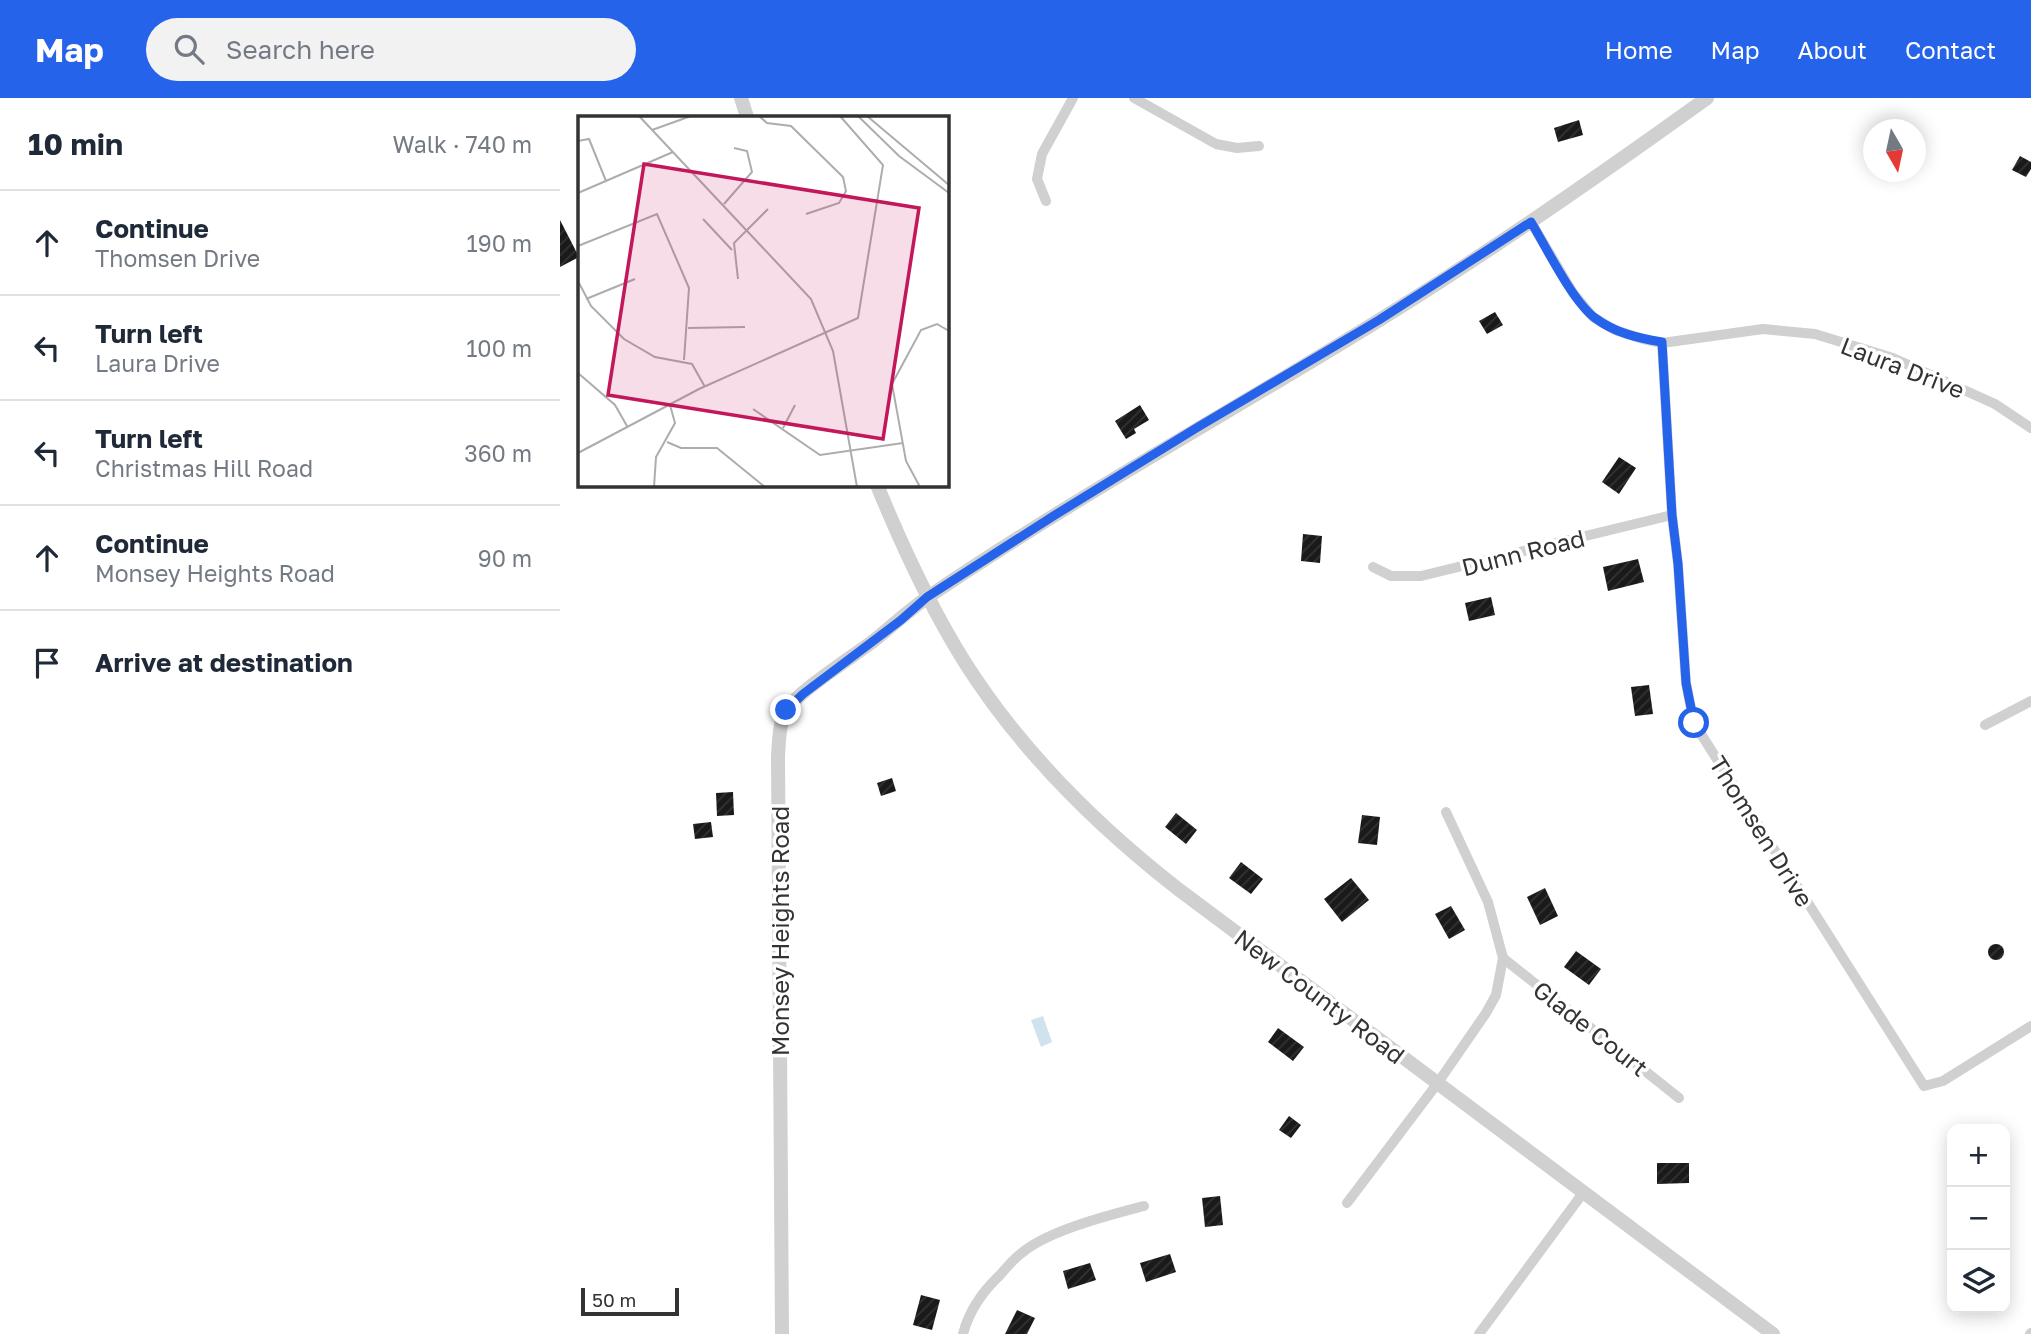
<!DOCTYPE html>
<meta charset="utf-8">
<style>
:root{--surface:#fff;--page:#f2f2f3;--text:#1f2937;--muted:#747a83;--line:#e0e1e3;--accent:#2563eb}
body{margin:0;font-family:"Golos Text",sans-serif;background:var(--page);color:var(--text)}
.controls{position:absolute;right:21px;bottom:21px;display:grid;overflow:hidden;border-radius:14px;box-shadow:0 4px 18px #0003}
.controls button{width:63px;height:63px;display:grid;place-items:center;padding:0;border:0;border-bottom:2px solid var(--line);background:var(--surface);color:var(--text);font:35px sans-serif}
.compass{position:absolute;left:1303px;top:21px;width:63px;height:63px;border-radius:50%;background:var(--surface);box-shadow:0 4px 18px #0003;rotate:171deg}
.scale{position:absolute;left:21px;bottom:18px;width:98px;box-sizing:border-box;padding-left:7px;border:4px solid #333;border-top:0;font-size:19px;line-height:24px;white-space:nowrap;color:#333;-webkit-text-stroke:5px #fff;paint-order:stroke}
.stop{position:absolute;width:21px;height:21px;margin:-16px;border:5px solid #2563eb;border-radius:50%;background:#fff}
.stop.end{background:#2563eb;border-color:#fff;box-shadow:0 2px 7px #0008}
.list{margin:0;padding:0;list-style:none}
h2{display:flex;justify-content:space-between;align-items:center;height:91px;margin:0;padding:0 28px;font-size:30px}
h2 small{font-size:23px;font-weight:400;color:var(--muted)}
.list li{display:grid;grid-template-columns:46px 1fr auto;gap:21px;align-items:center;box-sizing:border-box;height:105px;padding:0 28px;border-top:2px solid var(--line)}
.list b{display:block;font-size:26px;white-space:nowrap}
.list p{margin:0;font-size:23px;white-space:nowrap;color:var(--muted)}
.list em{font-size:23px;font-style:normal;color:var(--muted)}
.icon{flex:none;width:38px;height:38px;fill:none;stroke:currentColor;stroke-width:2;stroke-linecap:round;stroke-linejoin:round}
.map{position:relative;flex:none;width:1471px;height:1236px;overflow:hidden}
header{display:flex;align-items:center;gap:42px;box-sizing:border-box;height:98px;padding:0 35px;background:var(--accent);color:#fff}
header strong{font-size:33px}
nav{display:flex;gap:38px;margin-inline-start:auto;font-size:24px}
.search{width:490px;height:63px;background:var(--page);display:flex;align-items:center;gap:18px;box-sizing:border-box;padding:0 24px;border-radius:38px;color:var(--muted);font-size:26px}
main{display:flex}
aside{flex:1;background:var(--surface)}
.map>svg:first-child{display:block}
.water{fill:#cfe2ee}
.building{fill:url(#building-hatch)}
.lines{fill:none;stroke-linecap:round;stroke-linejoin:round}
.minor{stroke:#d0d0d0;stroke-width:10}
.tertiary{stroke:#d0d0d0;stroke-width:14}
.route{stroke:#2563eb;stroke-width:9}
.labels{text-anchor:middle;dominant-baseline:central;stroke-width:7;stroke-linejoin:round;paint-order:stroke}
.street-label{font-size:24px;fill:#333;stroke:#fff}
.inset-road{fill:none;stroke:#adadad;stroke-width:2}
.view{fill:#c2185b;fill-opacity:0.15;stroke:#c2185b;stroke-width:3.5}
.inset-edge{fill:none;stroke:#333;stroke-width:3.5}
</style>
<header>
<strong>Map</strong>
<div class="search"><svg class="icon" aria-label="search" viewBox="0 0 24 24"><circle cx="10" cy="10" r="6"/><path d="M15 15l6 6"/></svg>Search here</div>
<nav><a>Home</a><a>Map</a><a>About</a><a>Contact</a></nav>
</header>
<main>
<aside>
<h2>10 min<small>Walk · 740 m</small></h2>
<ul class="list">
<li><svg class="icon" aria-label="ahead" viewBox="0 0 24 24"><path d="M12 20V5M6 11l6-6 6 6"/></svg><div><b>Continue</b><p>Thomsen Drive</p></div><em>190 m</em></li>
<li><svg class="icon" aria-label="left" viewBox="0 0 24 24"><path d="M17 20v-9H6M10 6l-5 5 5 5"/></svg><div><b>Turn left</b><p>Laura Drive</p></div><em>100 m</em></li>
<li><svg class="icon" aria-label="left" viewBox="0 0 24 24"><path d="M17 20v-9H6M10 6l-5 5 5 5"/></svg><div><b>Turn left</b><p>Christmas Hill Road</p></div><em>360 m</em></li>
<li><svg class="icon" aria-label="ahead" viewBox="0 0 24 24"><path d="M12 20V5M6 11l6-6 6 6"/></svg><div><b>Continue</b><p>Monsey Heights Road</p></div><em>90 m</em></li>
<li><svg class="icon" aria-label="arrive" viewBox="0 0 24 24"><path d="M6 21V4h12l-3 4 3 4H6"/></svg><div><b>Arrive at destination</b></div></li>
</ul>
</aside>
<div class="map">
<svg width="1471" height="1236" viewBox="0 0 1471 1236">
<defs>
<pattern id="building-hatch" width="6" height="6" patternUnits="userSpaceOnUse" patternTransform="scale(1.75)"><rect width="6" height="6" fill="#1a1a1a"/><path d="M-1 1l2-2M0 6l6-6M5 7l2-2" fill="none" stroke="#333"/></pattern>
</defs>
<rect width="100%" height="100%" fill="#fff"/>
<polygon class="water" points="483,918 492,944 481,949 471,922"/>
<g class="building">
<polygon points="1019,22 1023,37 998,44 994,30"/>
<polygon points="1460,58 1471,64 1471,71 1466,79 1452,72"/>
<polygon points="0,122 19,159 0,169"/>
<polygon points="935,214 943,227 927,236 919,223"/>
<polygon points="580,307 589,322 574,331 576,335 566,341 555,323"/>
<polygon points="1059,359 1076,370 1059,396 1042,384"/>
<polygon points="743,436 762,438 760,465 741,463"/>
<polygon points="1078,461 1084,484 1048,493 1043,469"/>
<polygon points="931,499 935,517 909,523 905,505"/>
<polygon points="1089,587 1093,616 1075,618 1071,589"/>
<polygon points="332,680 336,693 321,698 317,685"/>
<polygon points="173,694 174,717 157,718 156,695"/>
<polygon points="616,715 637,732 626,746 605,729"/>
<polygon points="802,717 820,719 817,747 798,745"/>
<polygon points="151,724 153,739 135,741 133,726"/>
<polygon points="681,764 703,781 691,796 669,780"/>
<polygon points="791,780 809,802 782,824 764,801"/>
<polygon points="985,790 998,818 980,827 967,799"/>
<polygon points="891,808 905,832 889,841 875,816"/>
<circle cx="1436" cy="854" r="8"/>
<polygon points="1016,853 1041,871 1029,887 1004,869"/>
<polygon points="718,930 744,949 733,963 708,944"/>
<polygon points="729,1018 741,1027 731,1040 719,1032"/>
<polygon points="1097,1065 1129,1065 1129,1085 1097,1086"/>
<polygon points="660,1098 663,1127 645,1129 642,1100"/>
<polygon points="610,1156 616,1174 586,1184 580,1165"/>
<polygon points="530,1165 536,1182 508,1191 503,1173"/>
<polygon points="361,1197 380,1202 372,1232 353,1227"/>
<polygon points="457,1212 475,1220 467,1236 445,1236"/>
</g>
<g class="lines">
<g class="minor">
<polyline points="574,0 656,46 677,50 699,48"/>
<polyline points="486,103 477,81 482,56 513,0"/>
<polyline points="971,124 1013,195 1033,219 1055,232 1083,241 1102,245 1203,231 1255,236 1333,260 1435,306 1471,330"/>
<polyline points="1102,245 1112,417 1118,466 1126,585 1134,625 1364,988 1383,983 1471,928"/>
<polyline points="813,469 831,478 861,478 1112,417"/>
<polyline points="1425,627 1471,603"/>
<polyline points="943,860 1119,1000"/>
<polyline points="787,1105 877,986 926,915 936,897 943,860 928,804 886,714"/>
<path d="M403,1236C409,1213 423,1193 440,1177C447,1169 454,1160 463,1154C490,1132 550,1117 584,1108"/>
<polyline points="919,1236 1023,1095"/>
<polyline points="1470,1236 1471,1235"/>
</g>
<g class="tertiary">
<polyline points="181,0 187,19"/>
<path d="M317,387C342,448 369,507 404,563C460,652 536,727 618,791L1213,1236"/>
<path d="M222,1236L218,658C219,644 219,626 226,613C237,594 292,559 312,544C331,529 351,510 371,497C517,398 671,314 821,221C933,152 1040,77 1147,0"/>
</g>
</g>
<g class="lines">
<path class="route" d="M226,612L243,596L341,522L367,499L495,417L638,329L819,222L971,124C986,149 1013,204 1035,220C1055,235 1078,240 1102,244L1112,417L1118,466L1126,585L1134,625"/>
</g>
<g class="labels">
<g class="street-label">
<text transform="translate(1343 269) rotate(21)">Laura Drive</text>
<text transform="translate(963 454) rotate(-14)">Dunn Road</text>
<text transform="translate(1202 733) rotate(58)">Thomsen Drive</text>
<text transform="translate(219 833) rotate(-90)">Monsey Heights Road</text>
<text transform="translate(760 898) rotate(37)">New County Road</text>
<text transform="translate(1031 930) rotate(38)">Glade Court</text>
</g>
</g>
<g transform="translate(18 18)">
<rect width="371" height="371" fill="#fff"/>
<path class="inset-road" d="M61,0L233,183L255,235L279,371M181,0L189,7L213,10L265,61L268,75L261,87L228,98M280,0L321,40L371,77M289,0L371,69M74,14L113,0M0,25L11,23L28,65M0,77L95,36M146,88L174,56L169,35L156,32M125,103L154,134M0,130L79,98L111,172L106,244M160,163L156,127L190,93M0,165L13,190L46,223L77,241L114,248L127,271M8,183L57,163M110,212L167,211M0,257L37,289L49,310M175,293L242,339L325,327M205,312L217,289M89,326L103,332H139L187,371M0,337L121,273L280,202L305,49L262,0M76,371L78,341L97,307L92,289M342,371L328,345L314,268L343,214L359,208L371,215"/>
<path class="view" d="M66,48L341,92L305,323L30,279Z"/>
<rect width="371" height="371" class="inset-edge"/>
</g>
</svg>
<div class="controls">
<button>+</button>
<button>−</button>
<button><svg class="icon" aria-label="layers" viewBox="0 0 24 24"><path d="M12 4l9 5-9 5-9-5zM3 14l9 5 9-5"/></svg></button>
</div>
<svg class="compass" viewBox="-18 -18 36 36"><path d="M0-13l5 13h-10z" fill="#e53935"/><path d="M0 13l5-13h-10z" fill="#747a83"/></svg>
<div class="scale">50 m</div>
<div class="stop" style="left:1134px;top:625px"></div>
<div class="stop end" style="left:226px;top:612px"></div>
</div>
</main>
